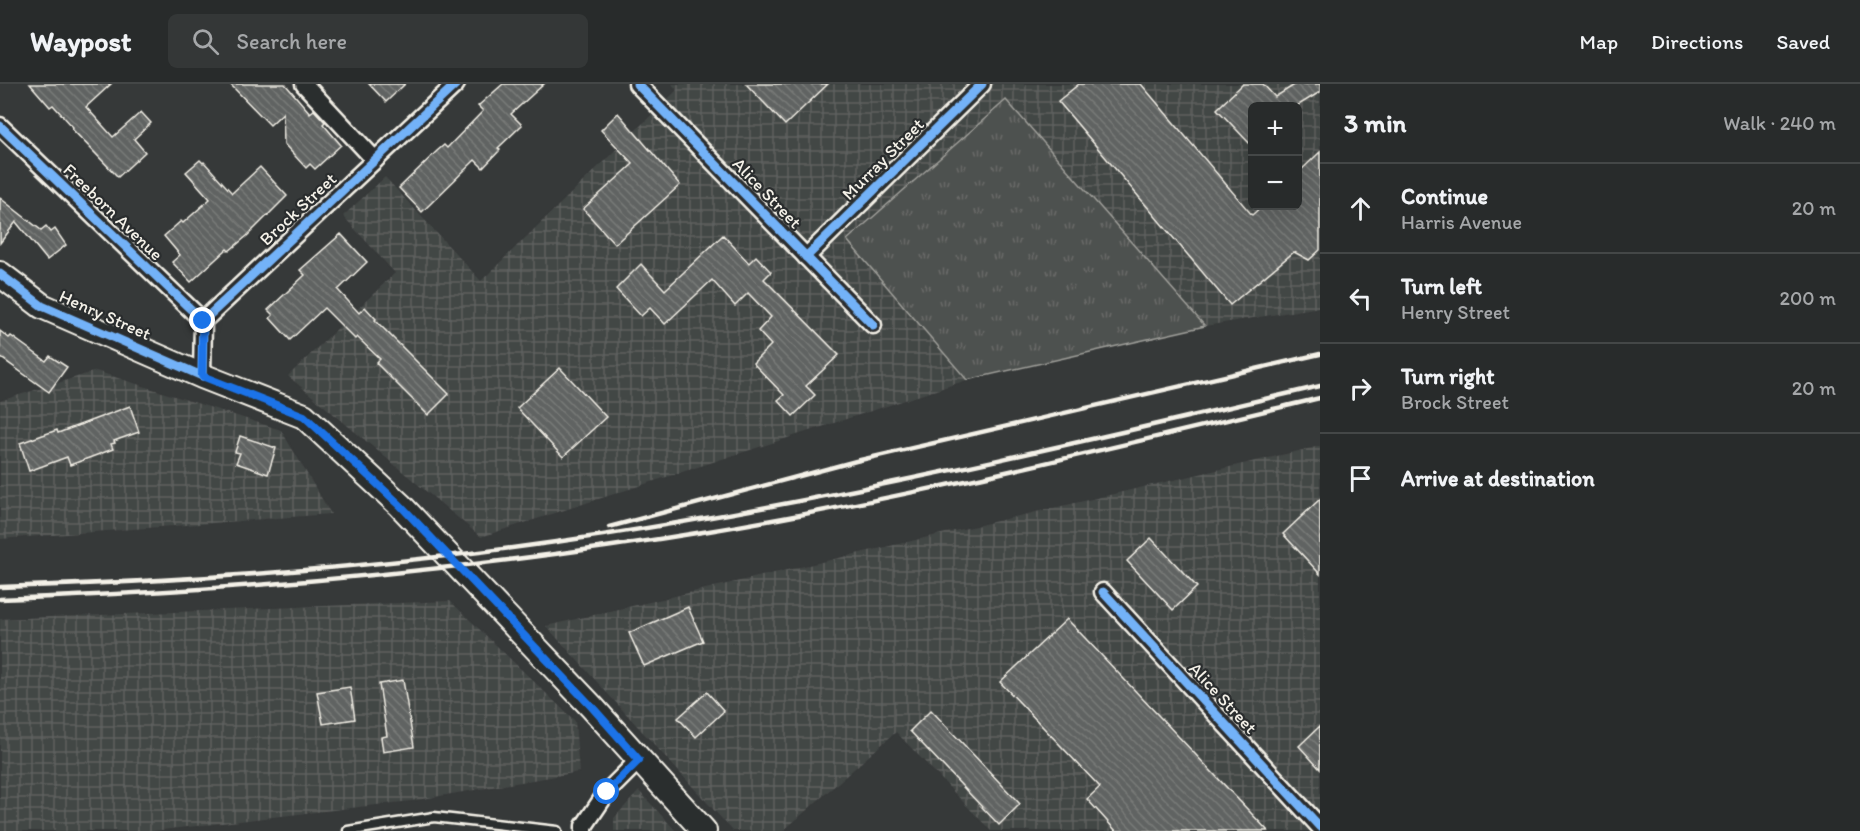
<!DOCTYPE html>
<meta charset="utf-8">
<style>
:root{--surface:#282b2b;--page:#343737;--text:#f1f3f6;--muted:#a5a7a9;--line:#444747}
body{margin:0;font-family:Itim,sans-serif;background:var(--page);color:var(--text)}
.controls{position:absolute;right:18px;top:18px;display:grid;overflow:hidden;border-radius:9px;box-shadow:0 6px 24px #0002}
.controls button{width:54px;height:54px;display:grid;place-items:center;padding:0;border:0;border-bottom:2px solid var(--line);background:var(--surface);color:var(--text);font:30px sans-serif}
.stop{position:absolute;width:18px;height:18px;margin:-14px;border:4px solid #1a73e8;border-radius:50%;background:#fff}
.stop.end{background:#1a73e8;border-color:#fff;box-shadow:0 2px 6px #0008}
.list{margin:0;padding:0;list-style:none}
h2{display:flex;justify-content:space-between;align-items:center;height:78px;margin:0;padding:0 24px;font-size:26px}
h2 small{font-size:20px;font-weight:400;color:var(--muted)}
.list li{display:grid;grid-template-columns:39px 1fr auto;gap:18px;align-items:center;box-sizing:border-box;height:90px;padding:0 24px;border-top:2px solid var(--line)}
.list b{display:block;font-size:22px;white-space:nowrap}
.list p{margin:0;font-size:20px;white-space:nowrap;color:var(--muted)}
.list em{font-size:20px;font-style:normal;color:var(--muted)}
.icon{flex:none;width:33px;height:33px;fill:none;stroke:currentColor;stroke-width:2;stroke-linecap:round;stroke-linejoin:round}
.map{position:relative;flex:none;width:1320px;height:747px;overflow:hidden}
header{display:flex;align-items:center;gap:36px;box-sizing:border-box;height:84px;padding:0 30px;background:var(--surface);border-bottom:2px solid var(--line)}
header strong{font-size:28px}
nav{display:flex;gap:33px;margin-inline-start:auto;font-size:21px}
.search{width:420px;height:54px;background:var(--page);display:flex;align-items:center;gap:15px;box-sizing:border-box;padding:0 21px;border-radius:9px;color:var(--muted);font-size:22px}
main{display:flex}
aside{flex:1;background:var(--surface)}
.map>svg:first-child{display:block}
.industrial{fill:url(#industrial-grid);fill-rule:evenodd}
.grass{fill:url(#grass-tufts);stroke:#a1a19c;stroke-width:1.5}
.building{fill:url(#building-back-hatch);stroke:#f4f1e8;stroke-width:1.5}
.lines{fill:none;stroke-linecap:round;stroke-linejoin:round}
.lane-casing{stroke:#f4f1e8;stroke-width:13}
.street-casing{stroke:#f4f1e8;stroke-width:21}
.secondary-casing{stroke:#f4f1e8;stroke-width:28}
.lane{stroke:#2a2d2e;stroke-width:8}
.street{stroke:#2a2d2e;stroke-width:16}
.secondary{stroke:#2a2d2e;stroke-width:24}
.rail{stroke:#f4f1e8;stroke-width:4.5}
.cycleway-casing{stroke:#2a2d2e;stroke-width:13}
.cycleway{stroke:#73b2f8;stroke-width:9}
.route{stroke:#1a73e8;stroke-width:8}
.labels{text-anchor:middle;dominant-baseline:central;stroke-width:4.5;stroke-linejoin:round;paint-order:stroke}
.street-label{font-size:18px;fill:#f4f1e8;stroke:#2a2d2e}
</style>
<header>
<strong>Waypost</strong>
<div class="search"><svg class="icon" aria-label="search" viewBox="0 0 24 24"><circle cx="10" cy="10" r="6"/><path d="M15 15l6 6"/></svg>Search here</div>
<nav><a>Map</a><a>Directions</a><a>Saved</a></nav>
</header>
<main>
<div class="map">
<svg width="1320" height="747" viewBox="0 0 1320 747">
<defs>
<pattern id="industrial-grid" width="8" height="8" patternUnits="userSpaceOnUse" patternTransform="scale(1.5)"><rect width="8" height="8" fill="#434645"/><path d="M0 4h8M4 0v8" fill="none" stroke="#5f6160"/></pattern>
<pattern id="grass-tufts" width="24" height="20" patternUnits="userSpaceOnUse" patternTransform="scale(1.5)"><rect width="24" height="20" fill="#4e514f"/><path d="M3 7l-1-3M5 7V3M7 7l1-3M15 17l-1-3M17 17v-4M19 17l1-3" fill="none" stroke="#686a68"/></pattern>
<pattern id="building-back-hatch" width="6" height="6" patternUnits="userSpaceOnUse" patternTransform="scale(1.5)"><rect width="6" height="6" fill="#616362"/><path d="M-1 5l2 2M0 0l6 6M5-1l2 2" fill="none" stroke="#787a78"/></pattern>
</defs>
<rect width="100%" height="100%" fill="#363939"/>
<filter id="ink" filterUnits="userSpaceOnUse"><feTurbulence type="fractalNoise" baseFrequency=".0167" numOctaves="2"/><feDisplacementMap in="SourceGraphic" scale="12" xChannelSelector="R" yChannelSelector="G"/><feConvolveMatrix kernelMatrix="1 2 1 2 8 2 1 2 1" color-interpolation-filters="sRGB"/></filter>
<g filter="url(#ink)">
<g class="industrial">
<path d="M672,0H1320V223L1205,242L1006,16L847,156L967,296L481,453L288,292L395,189L343,132L385,93L481,197L677,6ZM1252,22H1298V122H1252Z"/>
<polygon points="96,287 281,346 331,430 0,455 0,317"/>
<polygon points="1320,362 1320,747 991,747 896,648 783,747 733,747 546,542"/>
<polygon points="450,517 575,637 579,688 411,717 153,747 0,747 0,535"/>
<polygon points="639,707 676,747 614,747 614,734"/>
</g>
<polygon class="grass" points="1006,16 1205,242 967,296 847,156"/>
<g class="building">
<polygon points="30,0 111,0 86,23 113,53 141,28 151,39 134,55 145,68 118,93 72,45 73,43 53,21 50,23"/>
<polygon points="230,0 285,0 310,29 314,26 325,38 323,40 341,61 315,85 310,80 306,84 284,60 283,29 270,41"/>
<polygon points="369,0 405,0 386,18"/>
<polygon points="503,0 544,0 511,30 522,41 498,64 500,66 483,84 475,76 422,128 399,104 437,67 444,61 447,64 483,27 478,22"/>
<polygon points="746,0 828,0 785,41"/>
<polygon points="1079,0 1141,0 1252,131 1262,122 1298,122 1298,89 1320,68 1320,166 1309,176 1294,168 1230,221 1058,17"/>
<polygon points="1243,0 1263,0 1275,13 1296,0 1320,0 1320,8 1297,22 1252,22 1252,62 1217,25"/>
<polygon points="618,29 680,101 615,160 583,125 633,80 601,46"/>
<polygon points="200,76 203,79 204,78 232,109 260,83 287,112 247,152 229,167 227,165 191,198 172,178 180,171 164,152 181,137 183,139 210,115 186,88"/>
<polygon points="0,114 41,146 46,142 51,148 55,145 66,161 47,176 16,138 0,159"/>
<polygon points="341,150 367,178 338,206 359,229 365,223 376,235 375,236 449,310 428,331 376,279 380,275 357,253 355,255 324,224 290,256 270,234 273,231 268,226 305,191 300,186"/>
<polygon points="723,151 749,179 756,172 771,188 764,195 839,271 806,302 815,311 793,332 778,316 784,311 753,279 771,261 758,247 771,233 748,209 735,222 712,196 665,240 650,224 641,232 616,205 641,180 665,206"/>
<polygon points="0,247 9,254 11,252 46,277 50,272 67,283 49,308 0,273"/>
<polygon points="560,284 606,333 563,373 517,324"/>
<polygon points="130,322 139,348 114,357 115,359 111,360 113,365 70,381 67,373 29,387 20,359 57,346 58,349"/>
<polygon points="240,352 276,364 268,390 236,379 240,369 235,368"/>
<polygon points="1320,415 1320,490 1283,450"/>
<polygon points="1151,454 1197,503 1173,526 1127,477"/>
<polygon points="688,523 703,557 644,582 629,549"/>
<polygon points="1067,535 1268,747 1116,747 1087,715 1100,703 1000,598"/>
<polygon points="403,596 414,663 383,668 381,653 387,652 379,600"/>
<polygon points="350,603 355,635 323,640 317,608"/>
<polygon points="707,608 724,627 696,653 678,634"/>
<polygon points="931,626 1020,720 999,741 910,647"/>
<polygon points="1320,642 1320,685 1299,662"/>
</g>
<g class="lines">
<g class="lane-casing">
<polyline id="lane" points="348,747 434,733 557,747"/>
</g>
<g class="street-casing">
<g id="street">
<polyline points="304,0 375,76"/>
<polyline points="637,0 873,241"/>
<polyline points="0,42 203,237"/>
<polyline points="806,173 982,0"/>
<polyline points="202,292 203,237 456,0"/>
<polyline points="1103,508 1320,743"/>
<polyline points="584,747 584,742 607,708 639,676"/>
</g>
</g>
<g class="secondary-casing">
<polyline id="secondary" points="0,190 42,222 202,292 304,332 400,421 592,623 704,747"/>
</g>
<use href="#lane" class="lane"/>
<use href="#street" class="street"/>
<use href="#secondary" class="secondary"/>
<g class="rail">
<polyline points="609,443 856,377 1320,270"/>
<path d="M0,503C201,497 403,482 603,451C845,414 1082,358 1320,302"/>
<path d="M0,515C238,507 474,486 709,447C915,413 1117,362 1320,314"/>
</g>
<g class="cycleway-casing">
<g id="cycleway">
<polyline points="637,0 873,241"/>
<polyline points="0,42 203,237"/>
<polyline points="806,173 982,0"/>
<polyline points="0,190 42,222 202,292 203,237 456,0"/>
<polyline points="1103,508 1320,743"/>
</g>
</g>
<use href="#cycleway" class="cycleway"/>
</g>
</g>
<g class="lines" filter="url(#ink)">
<polyline class="route" points="203,237 202,292 304,332 400,421 592,623 639,676 607,708"/>
</g>
<g class="labels">
<g class="street-label">
<text transform="translate(883 75) rotate(-45)">Murray Street</text>
<text transform="translate(767 109) rotate(46)">Alice Street</text>
<text transform="translate(298 125) rotate(-43)">Brock Street</text>
<text transform="translate(113 128) rotate(44)">Freeborn Avenue</text>
<text transform="translate(105 231) rotate(24)">Henry Street</text>
<text transform="translate(1223 614) rotate(47)">Alice Street</text>
</g>
</g>
</svg>
<div class="controls">
<button>+</button>
<button>−</button>
</div>
<div class="stop" style="left:607px;top:708px"></div>
<div class="stop end" style="left:203px;top:237px"></div>
</div>
<aside>
<h2>3 min<small>Walk · 240 m</small></h2>
<ul class="list">
<li><svg class="icon" aria-label="ahead" viewBox="0 0 24 24"><path d="M12 20V5M6 11l6-6 6 6"/></svg><div><b>Continue</b><p>Harris Avenue</p></div><em>20 m</em></li>
<li><svg class="icon" aria-label="left" viewBox="0 0 24 24"><path d="M17 20v-9H6M10 6l-5 5 5 5"/></svg><div><b>Turn left</b><p>Henry Street</p></div><em>200 m</em></li>
<li><svg class="icon" aria-label="right" viewBox="0 0 24 24"><path d="M7 20v-9h11M14 6l5 5-5 5"/></svg><div><b>Turn right</b><p>Brock Street</p></div><em>20 m</em></li>
<li><svg class="icon" aria-label="arrive" viewBox="0 0 24 24"><path d="M6 21V4h12l-3 4 3 4H6"/></svg><div><b>Arrive at destination</b></div></li>
</ul>
</aside>
</main>
